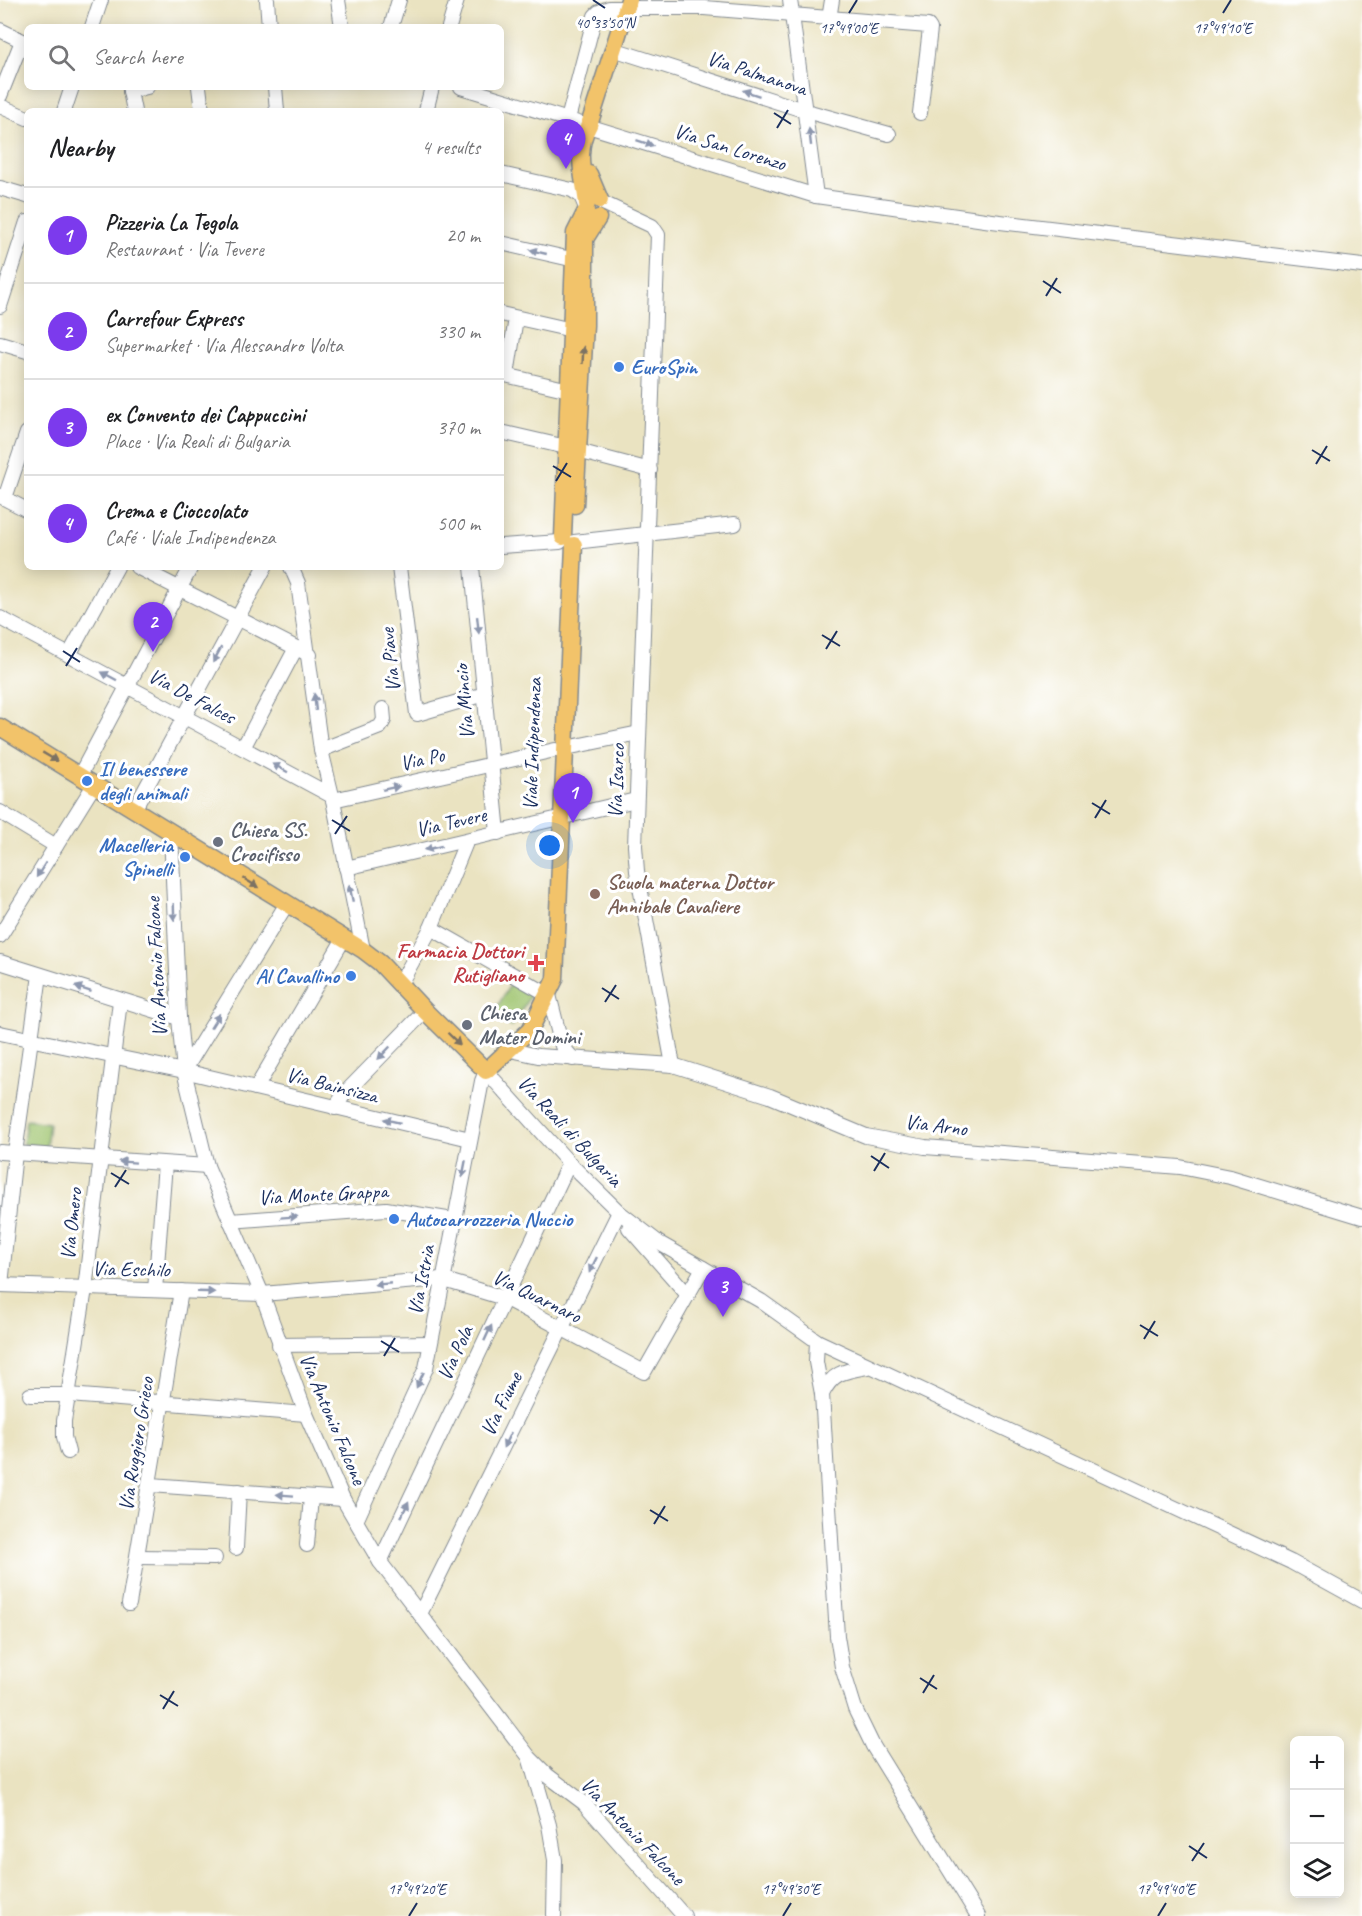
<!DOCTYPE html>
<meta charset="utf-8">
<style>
:root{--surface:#fff;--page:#f6f6f6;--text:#202124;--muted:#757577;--line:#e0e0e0;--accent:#7c3aed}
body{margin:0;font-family:Caveat,sans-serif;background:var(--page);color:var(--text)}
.controls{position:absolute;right:18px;bottom:18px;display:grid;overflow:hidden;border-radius:9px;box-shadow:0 3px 15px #0003}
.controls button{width:54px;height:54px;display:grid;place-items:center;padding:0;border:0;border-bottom:2px solid var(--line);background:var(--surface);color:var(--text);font:30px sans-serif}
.you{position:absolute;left:550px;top:846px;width:21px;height:21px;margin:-15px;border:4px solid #fff;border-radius:50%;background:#1a73e8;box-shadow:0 0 0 9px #1a73e833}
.badge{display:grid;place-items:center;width:39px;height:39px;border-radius:50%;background:var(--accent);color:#fff;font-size:20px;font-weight:700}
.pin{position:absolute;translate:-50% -50px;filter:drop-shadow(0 2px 3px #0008)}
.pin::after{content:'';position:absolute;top:32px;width:21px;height:18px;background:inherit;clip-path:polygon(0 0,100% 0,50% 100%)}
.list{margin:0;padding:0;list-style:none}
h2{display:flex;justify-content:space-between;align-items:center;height:78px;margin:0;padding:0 24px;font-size:26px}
h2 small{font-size:20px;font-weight:400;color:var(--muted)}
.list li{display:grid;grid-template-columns:39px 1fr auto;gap:18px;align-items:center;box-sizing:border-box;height:96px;padding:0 24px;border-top:2px solid var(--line)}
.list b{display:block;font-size:22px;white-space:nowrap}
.list p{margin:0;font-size:20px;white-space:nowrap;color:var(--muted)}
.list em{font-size:20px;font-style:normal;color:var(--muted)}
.icon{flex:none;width:33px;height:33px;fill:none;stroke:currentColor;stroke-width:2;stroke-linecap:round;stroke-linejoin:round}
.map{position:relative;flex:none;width:1362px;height:1916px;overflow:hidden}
.search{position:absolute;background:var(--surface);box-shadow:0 3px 15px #0003;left:24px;top:24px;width:480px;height:66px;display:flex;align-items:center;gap:15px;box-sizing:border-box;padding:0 21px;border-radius:9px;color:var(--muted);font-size:22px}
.panel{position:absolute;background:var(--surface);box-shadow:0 3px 15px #0003;left:24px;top:108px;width:480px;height:462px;border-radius:9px}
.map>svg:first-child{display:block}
.green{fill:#9fc46e;stroke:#5d7a66;stroke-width:1.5}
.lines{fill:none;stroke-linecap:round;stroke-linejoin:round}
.minor-casing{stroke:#828990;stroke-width:16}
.major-casing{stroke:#828990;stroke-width:19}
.minor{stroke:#fff;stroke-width:14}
.major{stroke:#f2c36a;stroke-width:16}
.oneway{fill:#8d97ae}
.oneway2{fill:#7c7263}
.ticks{fill:none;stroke:#1b2f5e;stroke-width:2}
.shop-dot{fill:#3f7fe0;stroke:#fff;stroke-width:2}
.worship-dot{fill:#6b7280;stroke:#fff;stroke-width:2}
.education-dot{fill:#8d6e63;stroke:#fff;stroke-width:2}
.health-dot{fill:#e0444e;stroke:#fff;stroke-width:2}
.labels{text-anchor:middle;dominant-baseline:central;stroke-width:6;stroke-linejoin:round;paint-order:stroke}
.street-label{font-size:21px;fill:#1b2f5e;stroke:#fff}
.shop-label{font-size:21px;font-weight:bold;fill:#366cbe;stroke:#fff;text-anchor:start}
.worship-label{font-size:21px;font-weight:bold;fill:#5b616d;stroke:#fff;text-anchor:start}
.education-label{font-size:21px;font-weight:bold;fill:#785e54;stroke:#fff;text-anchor:start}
.health-label{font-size:21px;font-weight:bold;fill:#be3a42;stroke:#fff;text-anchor:end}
.ticks-label{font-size:15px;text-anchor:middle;fill:#1b2f5e;stroke:#fff;stroke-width:6;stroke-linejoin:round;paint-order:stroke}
</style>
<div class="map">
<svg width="1362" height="1916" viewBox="0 0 1362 1916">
<rect width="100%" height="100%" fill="#fff"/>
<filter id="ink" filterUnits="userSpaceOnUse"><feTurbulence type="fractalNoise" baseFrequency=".0167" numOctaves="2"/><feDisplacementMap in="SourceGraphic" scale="12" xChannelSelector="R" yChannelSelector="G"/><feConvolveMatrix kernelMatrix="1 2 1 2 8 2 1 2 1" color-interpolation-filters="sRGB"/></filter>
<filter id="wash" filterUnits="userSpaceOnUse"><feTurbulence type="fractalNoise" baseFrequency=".008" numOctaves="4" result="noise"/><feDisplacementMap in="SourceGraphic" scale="24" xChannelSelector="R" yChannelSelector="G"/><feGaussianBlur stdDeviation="1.35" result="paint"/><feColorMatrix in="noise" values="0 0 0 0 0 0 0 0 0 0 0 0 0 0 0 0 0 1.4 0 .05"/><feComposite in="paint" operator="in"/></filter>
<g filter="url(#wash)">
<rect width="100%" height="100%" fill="#eae3c1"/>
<g class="green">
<polygon points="511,983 531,994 512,1027 492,1016"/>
<polygon points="26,1120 49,1123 46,1147 23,1144"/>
</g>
</g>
<g filter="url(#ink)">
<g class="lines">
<g class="minor-casing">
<g id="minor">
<polyline points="267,0 269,27"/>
<polyline points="338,0 342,27"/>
<polyline points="790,0 816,196"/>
<polyline points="829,19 832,0"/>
<polyline points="92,27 101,0"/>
<polyline points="391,27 399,0"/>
<polyline points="449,27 457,0"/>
<polyline points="0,30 27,43"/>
<polyline points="613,49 806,111 889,134"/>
<polyline points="199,87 202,111"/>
<polyline points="275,87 277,111"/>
<polyline points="461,87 816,196 992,221 1362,266"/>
<polyline points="130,91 134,111"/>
<polyline points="130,91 147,87"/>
<polyline points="0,96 22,41"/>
<polyline points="0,106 27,118"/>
<polyline points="64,111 72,87"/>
<polyline points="426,111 432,87"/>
<polyline points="568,119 595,16 599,12 609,8 704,8 928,26 930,29 920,113"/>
<polyline points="501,174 572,190 581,196 586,208"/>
<polyline points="0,188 27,196"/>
<polyline points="603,203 652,226 658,235 635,846 637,871 673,1065"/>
<polyline points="501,243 575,260"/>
<polyline points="0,306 27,222"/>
<polyline points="501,314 572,330"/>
<polyline points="0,343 27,351"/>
<polyline points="501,374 569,390"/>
<polyline points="507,375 516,318"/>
<polyline points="501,432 566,447"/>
<polyline points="578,451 650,470"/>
<polyline points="0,496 27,510"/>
<polyline points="5,498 27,433"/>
<polyline points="574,542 735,524"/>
<polyline points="501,546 560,542"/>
<polyline points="137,567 310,655"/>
<polyline points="291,567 298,583 321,750 333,800 363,950"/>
<polyline points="399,567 417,714 485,694"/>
<polyline points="472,567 498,833"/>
<polyline points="0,618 332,796"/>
<polyline points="69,655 117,567"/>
<polyline points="243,748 296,648"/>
<polyline points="566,748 639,733"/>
<polyline points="321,750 380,727 384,720 383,709"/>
<polyline points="80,775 191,567"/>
<polyline points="333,800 555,750"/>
<polyline points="134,810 265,567"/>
<polyline points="0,812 56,846"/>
<polyline points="171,833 179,1018 184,1071 207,1166 262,1294 306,1414 343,1499 380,1562 530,1758 547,1775 584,1803 684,1916"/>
<polyline points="346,868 636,800"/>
<polyline points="431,928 549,995 562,1046 573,1059"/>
<polyline points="0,936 94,785"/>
<polyline points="0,962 179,1018"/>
<polyline points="400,984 431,928 467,840"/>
<polyline points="0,1033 184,1071 470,1139"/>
<polyline points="511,1050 538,1056 673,1065 770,1096 866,1136 925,1147 1180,1167 1230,1177 1362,1217"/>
<polyline points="184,1071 286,905"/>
<polyline points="256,1088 343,940"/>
<polyline points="335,1108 344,1094 425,1011"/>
<polyline points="0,1152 207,1166"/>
<polyline points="230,1221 386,1209 453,1220"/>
<polyline points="629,1228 687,1294"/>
<polyline points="0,1285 262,1294 441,1279 504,1298 644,1372 703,1268"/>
<polyline points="1,1285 15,1153 40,975"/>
<polyline points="155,1290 165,1164"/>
<polyline points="817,1341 816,1362 822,1394 837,1636 842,1667 855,1709 873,1746 978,1916"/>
<polyline points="279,1345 430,1343"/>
<path d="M822,1394C833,1372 844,1371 867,1367"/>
<polyline points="30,1395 69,1395 306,1414"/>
<polyline points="68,1452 64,1437 64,1421 85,1289 120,1001"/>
<polyline points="151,1485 343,1499"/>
<polyline points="356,1521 426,1368 482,1081 486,1071 569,1163 619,1212 659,1243 761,1301 817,1341 1291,1562 1362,1601"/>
<polyline points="307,1545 311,1497"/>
<polyline points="236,1548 239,1491"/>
<polyline points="138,1557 215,1558"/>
<polyline points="380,1562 569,1163"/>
<polyline points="129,1604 181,1291"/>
<polyline points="420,1614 619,1212"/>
<polyline points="530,1760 549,1825 555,1860 554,1916"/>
</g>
</g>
<g class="major-casing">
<g id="major">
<polyline points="589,174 600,200"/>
<path d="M587,204C584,177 574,151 589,125L629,0"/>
<polyline points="575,505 585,325 585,239 598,218"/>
<polyline points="563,537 575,233 586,211"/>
<polyline points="0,727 363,950 380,963 425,1011 486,1071 530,1030 555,979 574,545"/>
</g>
</g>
<use href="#minor" class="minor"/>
<use href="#major" class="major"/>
</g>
<defs><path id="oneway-solid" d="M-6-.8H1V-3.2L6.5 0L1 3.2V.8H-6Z" transform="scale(1.5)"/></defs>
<g class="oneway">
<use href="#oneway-solid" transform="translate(751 93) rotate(-162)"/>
<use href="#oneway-solid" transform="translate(810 137) rotate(-97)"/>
<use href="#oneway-solid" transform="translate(645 143) rotate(18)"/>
<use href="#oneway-solid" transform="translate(538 252) rotate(-167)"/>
<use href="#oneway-solid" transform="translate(478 625) rotate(84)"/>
<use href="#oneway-solid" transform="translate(217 655) rotate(119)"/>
<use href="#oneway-solid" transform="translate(109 676) rotate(-152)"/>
<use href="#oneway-solid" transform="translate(315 702) rotate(-96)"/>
<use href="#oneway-solid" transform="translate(280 768) rotate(-152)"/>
<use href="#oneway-solid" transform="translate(391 788) rotate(-12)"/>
<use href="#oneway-solid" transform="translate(433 848) rotate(167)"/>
<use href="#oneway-solid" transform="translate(41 870) rotate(122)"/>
<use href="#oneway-solid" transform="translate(351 893) rotate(-102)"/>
<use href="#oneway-solid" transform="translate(174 912) rotate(88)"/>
<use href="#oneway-solid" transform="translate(83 989) rotate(-162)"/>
<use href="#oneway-solid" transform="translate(215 1021) rotate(-58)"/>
<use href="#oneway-solid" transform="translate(384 1053) rotate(134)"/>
<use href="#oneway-solid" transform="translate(392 1121) rotate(-167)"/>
<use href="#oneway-solid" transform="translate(127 1162) rotate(-176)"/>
<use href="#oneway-solid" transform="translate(464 1169) rotate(101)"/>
<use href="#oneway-solid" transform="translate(289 1217) rotate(-4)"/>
<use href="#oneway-solid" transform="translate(593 1265) rotate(116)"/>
<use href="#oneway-solid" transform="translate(383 1284) rotate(175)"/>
<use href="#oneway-solid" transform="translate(206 1292) rotate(2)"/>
<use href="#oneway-solid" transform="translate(488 1333) rotate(-65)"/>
<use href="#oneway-solid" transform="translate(420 1380) rotate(115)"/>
<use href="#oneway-solid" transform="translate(507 1440) rotate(116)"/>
<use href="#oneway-solid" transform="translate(285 1495) rotate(-176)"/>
<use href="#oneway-solid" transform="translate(405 1509) rotate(-65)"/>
</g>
<g class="oneway2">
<use href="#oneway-solid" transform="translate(583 355) rotate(-87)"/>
<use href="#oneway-solid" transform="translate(50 757) rotate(31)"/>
<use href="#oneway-solid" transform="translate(251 883) rotate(32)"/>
<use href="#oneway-solid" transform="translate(454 1039) rotate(44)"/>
</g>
</g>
<path class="ticks" d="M593,0L605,8M849,13L857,0M1223,13L1231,0M774,113L791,124M777,128L788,110M1043,281L1061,293M1046,296L1057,278M1312,450L1330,461M1316,464L1327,446M553,466L571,477M556,481L567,463M822,635L840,646M826,649L837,631M63,651L80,662M66,666L77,648M1092,803L1110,814M1095,818L1106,800M332,820L350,831M335,834L347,816M602,988L619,999M605,1002L616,985M871,1156L889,1168M874,1171L885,1153M111,1173L129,1184M115,1187L126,1170M1140,1325L1158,1336M1144,1339L1155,1321M381,1341L399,1352M384,1356L395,1338M650,1510L668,1521M654,1524L665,1506M920,1678L937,1689M923,1693L934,1675M160,1695L178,1706M163,1709L174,1691M1189,1846L1207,1858M1192,1861L1204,1843M409,1916L417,1903M783,1916L791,1903M1158,1916L1166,1903"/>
<g class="shop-dot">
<circle cx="619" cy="367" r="6"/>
<circle cx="87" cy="781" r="6"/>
<circle cx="185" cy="857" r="6"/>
<circle cx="351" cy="976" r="6"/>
<circle cx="394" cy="1219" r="6"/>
</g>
<g class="worship-dot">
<circle cx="218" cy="842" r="6"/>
<circle cx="467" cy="1025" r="6"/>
</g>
<circle class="education-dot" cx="595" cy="894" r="6"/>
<path class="health-dot" d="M533 954h6v6h6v6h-6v6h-6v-6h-6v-6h6z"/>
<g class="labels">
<g class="street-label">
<text transform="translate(757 73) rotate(18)">Via Palmanova</text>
<text transform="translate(730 147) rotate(17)">Via San Lorenzo</text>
<text transform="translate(390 660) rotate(-96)">Via Piave</text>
<text transform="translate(192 696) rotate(28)">Via De Falces</text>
<text transform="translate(464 702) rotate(-95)">Via Mincio</text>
<text transform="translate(532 744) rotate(-88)">Viale Indipendenza</text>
<text transform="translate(422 759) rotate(-12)">Via Po</text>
<text transform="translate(616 781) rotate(-88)">Via Isarco</text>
<text transform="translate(451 822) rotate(-13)">Via Tevere</text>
<text transform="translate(156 967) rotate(-93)">Via Antonio Falcone</text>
<text transform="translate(332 1085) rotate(14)">Via Bainsizza</text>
<text transform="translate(936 1125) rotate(7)">Via Arno</text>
<text transform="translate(570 1131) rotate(47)">Via Reali di Bulgaria</text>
<text transform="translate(323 1194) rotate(-3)">Via Monte Grappa</text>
<text transform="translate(71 1224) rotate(-84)">Via Omero</text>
<text transform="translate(131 1269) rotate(1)">Via Eschilo</text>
<text transform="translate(421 1280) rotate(-79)">Via Istria</text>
<text transform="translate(537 1296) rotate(26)">Via Quarnaro</text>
<text transform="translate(455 1353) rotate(-65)">Via Pola</text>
<text transform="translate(501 1404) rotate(-64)">Via Fiume</text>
<text transform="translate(333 1419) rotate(67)">Via Antonio Falcone</text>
<text transform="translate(136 1444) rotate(-81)">Via Ruggiero Grieco</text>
<text transform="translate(633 1831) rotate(46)">Via Antonio Falcone</text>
</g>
<g class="shop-label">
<text x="631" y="367">EuroSpin</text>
<text x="99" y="769">Il benessere<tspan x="99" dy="24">degli animali</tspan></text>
<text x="173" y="845" text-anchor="end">Macelleria<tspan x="173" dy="24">Spinelli</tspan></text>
<text x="339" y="976" text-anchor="end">Al Cavallino</text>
<text x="406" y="1219">Autocarrozzeria Nuccio</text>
</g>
<g class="worship-label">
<text x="230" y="830">Chiesa SS.<tspan x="230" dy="24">Crocifisso</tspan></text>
<text x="479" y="1013">Chiesa<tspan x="479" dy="24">Mater Domini</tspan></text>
</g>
<g class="education-label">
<text x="607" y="882">Scuola materna Dottor<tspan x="607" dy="24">Annibale Cavaliere</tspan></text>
</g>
<g class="health-label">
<text x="524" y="951">Farmacia Dottori<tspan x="524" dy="24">Rutigliano</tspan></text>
</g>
</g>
<g class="ticks-label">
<text x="605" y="28">40°33'50"N</text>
<text x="849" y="33">17°49'00"E</text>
<text x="1223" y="33">17°49'10"E</text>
<text x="417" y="1894">17°49'20"E</text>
<text x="791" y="1894">17°49'30"E</text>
<text x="1166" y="1894">17°49'40"E</text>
</g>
</svg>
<div class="controls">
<button>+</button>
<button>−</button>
<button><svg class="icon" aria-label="layers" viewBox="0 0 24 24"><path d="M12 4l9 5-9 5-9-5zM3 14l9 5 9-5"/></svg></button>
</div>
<div class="you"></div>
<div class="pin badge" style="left:573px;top:823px">1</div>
<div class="pin badge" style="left:153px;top:652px">2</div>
<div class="pin badge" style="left:723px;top:1317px">3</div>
<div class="pin badge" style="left:566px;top:169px">4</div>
<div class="search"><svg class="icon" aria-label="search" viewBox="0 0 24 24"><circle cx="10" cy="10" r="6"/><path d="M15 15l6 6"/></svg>Search here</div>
<section class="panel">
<h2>Nearby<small>4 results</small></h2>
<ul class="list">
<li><span class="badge">1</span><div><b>Pizzeria La Tegola</b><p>Restaurant · Via Tevere</p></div><em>20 m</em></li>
<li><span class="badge">2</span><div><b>Carrefour Express</b><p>Supermarket · Via Alessandro Volta</p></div><em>330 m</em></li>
<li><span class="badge">3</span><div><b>ex Convento dei Cappuccini</b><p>Place · Via Reali di Bulgaria</p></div><em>370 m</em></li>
<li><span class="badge">4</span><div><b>Crema e Cioccolato</b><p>Café · Viale Indipendenza</p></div><em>500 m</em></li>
</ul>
</section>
</div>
